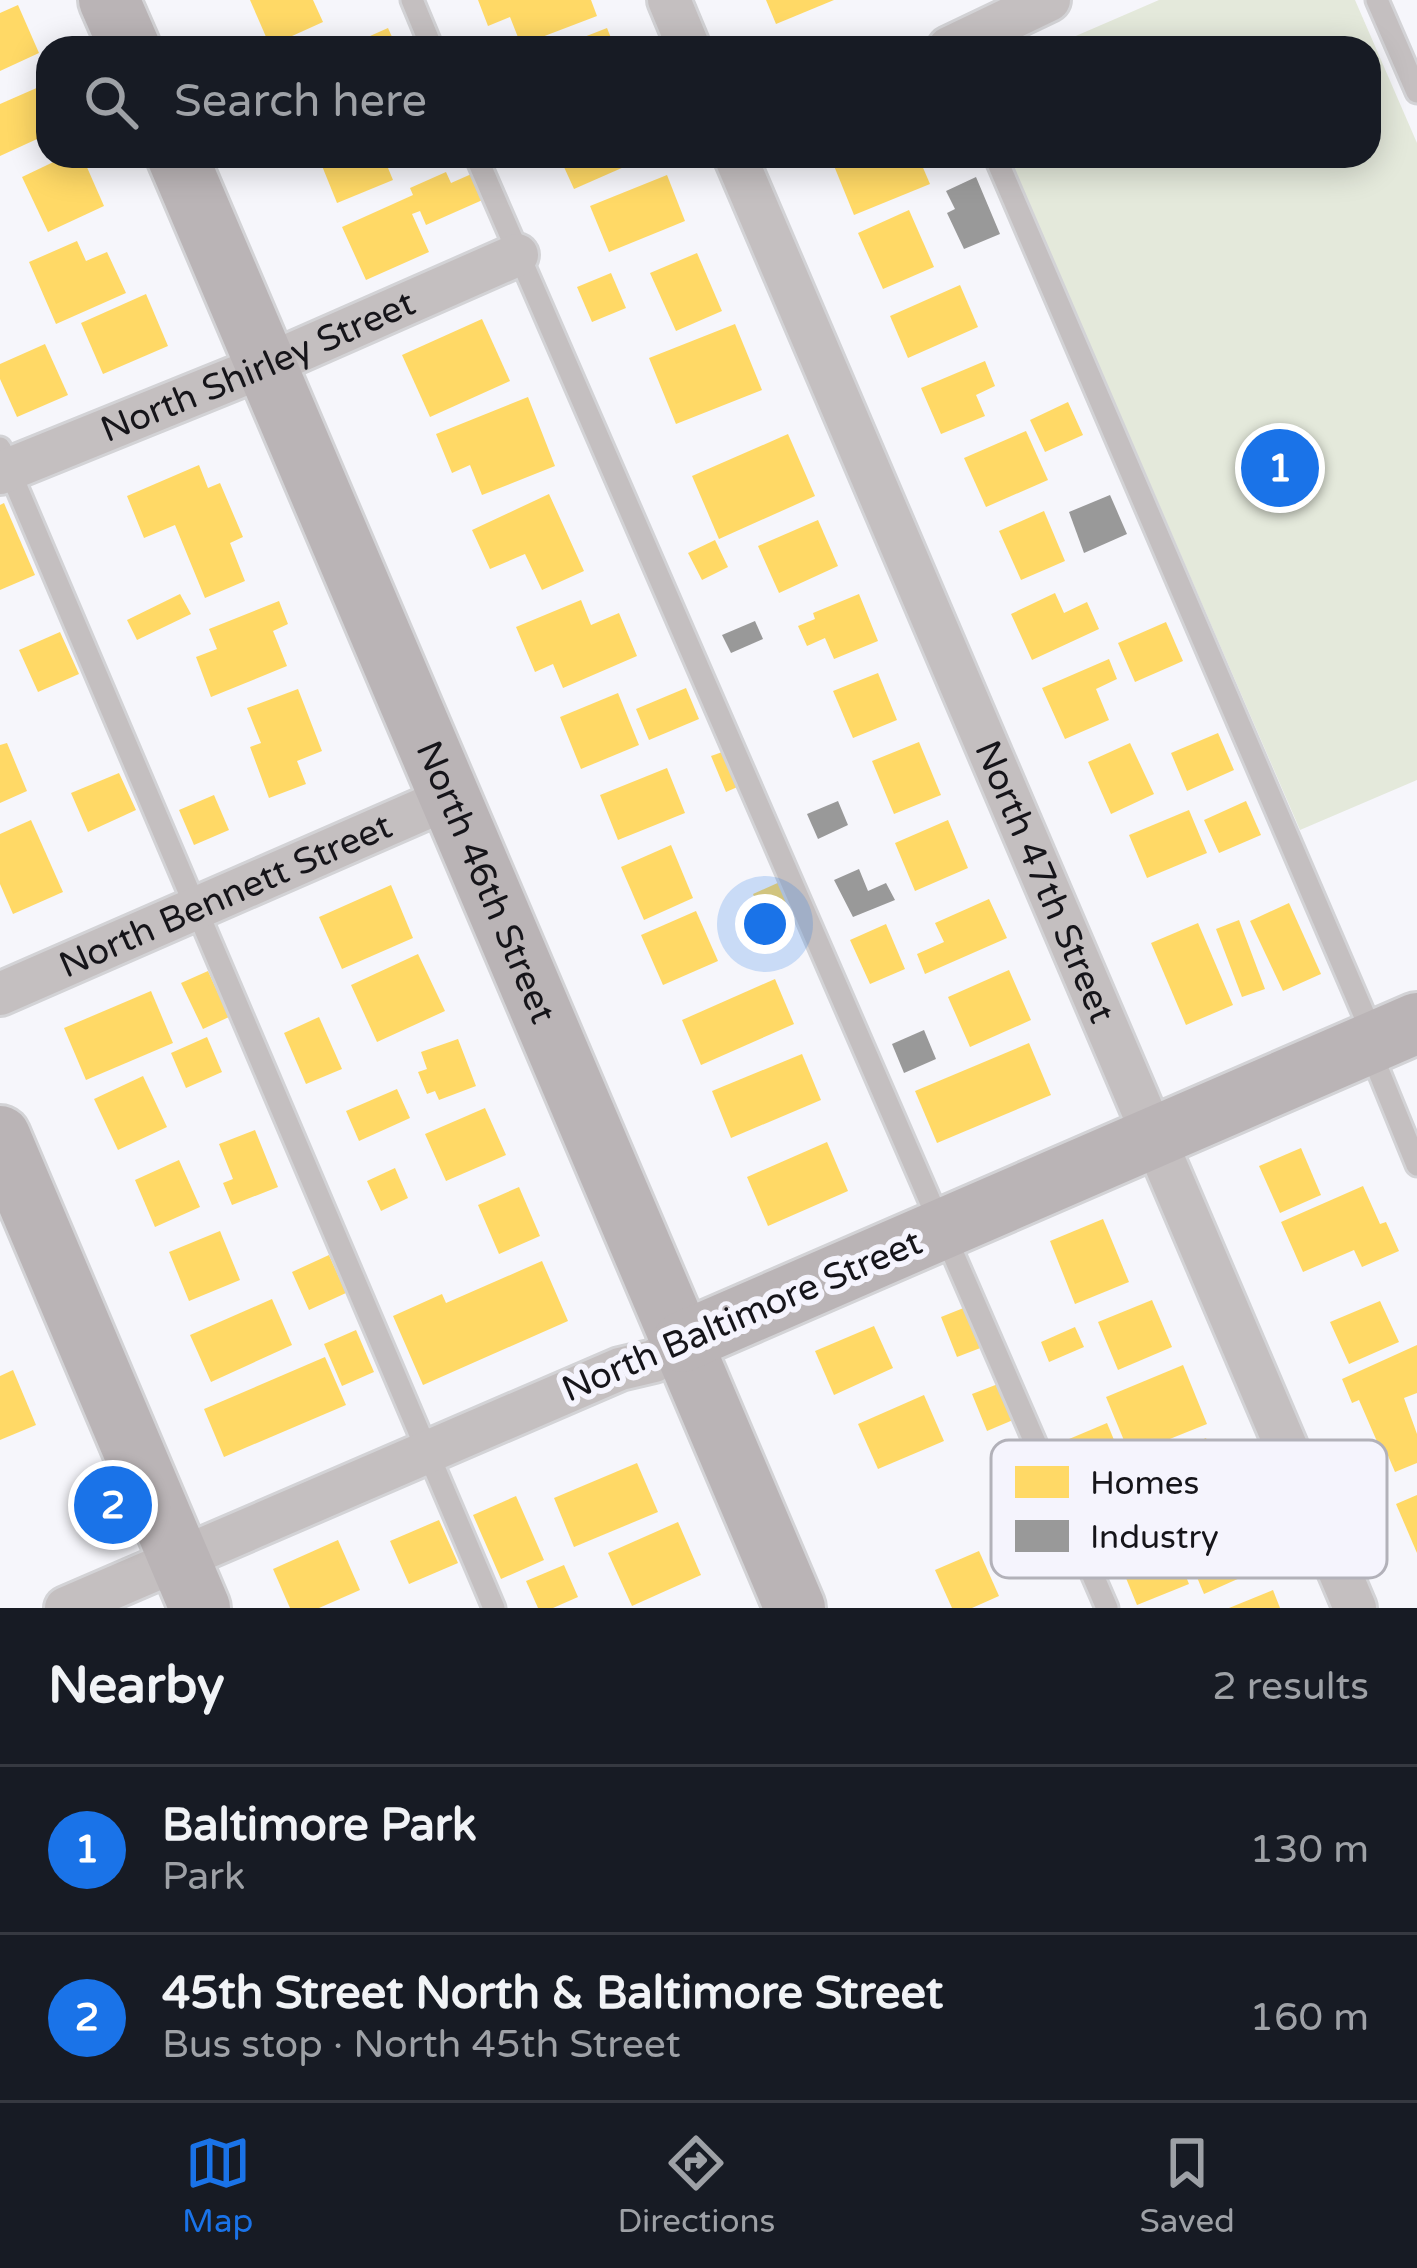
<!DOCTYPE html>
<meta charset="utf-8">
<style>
:root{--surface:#171b24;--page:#242831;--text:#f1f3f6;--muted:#9ea1a6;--line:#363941;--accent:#1a73e8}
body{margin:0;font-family:"Varela Round",sans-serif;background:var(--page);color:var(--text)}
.you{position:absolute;left:765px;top:924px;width:42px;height:42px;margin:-30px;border:9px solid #fff;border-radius:50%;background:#1a73e8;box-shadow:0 0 0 18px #1a73e833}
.badge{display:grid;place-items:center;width:78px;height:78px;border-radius:50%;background:var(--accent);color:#fff;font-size:39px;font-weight:700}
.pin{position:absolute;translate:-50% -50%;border:6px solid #fff;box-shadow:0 3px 12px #0006}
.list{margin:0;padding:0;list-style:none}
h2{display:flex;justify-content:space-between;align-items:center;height:156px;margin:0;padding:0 48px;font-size:51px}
h2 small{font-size:39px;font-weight:400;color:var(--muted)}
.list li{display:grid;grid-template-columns:78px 1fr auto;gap:36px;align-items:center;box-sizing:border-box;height:168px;padding:0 48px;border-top:3px solid var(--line)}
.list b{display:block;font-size:45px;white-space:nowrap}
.list p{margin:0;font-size:39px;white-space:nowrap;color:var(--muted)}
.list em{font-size:39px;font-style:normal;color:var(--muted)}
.icon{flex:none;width:66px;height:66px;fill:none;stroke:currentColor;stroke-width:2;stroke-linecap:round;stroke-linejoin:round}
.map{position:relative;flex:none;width:1417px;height:1608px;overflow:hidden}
.search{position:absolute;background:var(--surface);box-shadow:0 6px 30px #0003;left:36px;right:36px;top:36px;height:132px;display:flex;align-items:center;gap:30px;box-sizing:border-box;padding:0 42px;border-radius:36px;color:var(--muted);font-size:45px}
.sheet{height:492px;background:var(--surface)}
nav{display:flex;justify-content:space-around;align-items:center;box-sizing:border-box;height:168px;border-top:3px solid var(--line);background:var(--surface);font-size:33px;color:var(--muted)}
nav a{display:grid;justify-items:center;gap:6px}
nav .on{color:var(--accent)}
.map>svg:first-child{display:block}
.green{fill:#e4e9db}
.homes{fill:#ffd966}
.industry{fill:#999}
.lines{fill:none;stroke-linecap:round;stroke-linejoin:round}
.lane-casing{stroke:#d3d3d6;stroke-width:27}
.street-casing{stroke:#d3d3d6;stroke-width:48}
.secondary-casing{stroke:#d3d3d6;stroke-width:66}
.lane{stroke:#c4bfc0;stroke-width:21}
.street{stroke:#c4bfc0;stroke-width:42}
.secondary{stroke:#bab4b6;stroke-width:60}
.labels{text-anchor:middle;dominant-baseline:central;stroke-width:12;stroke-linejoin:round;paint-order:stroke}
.street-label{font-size:36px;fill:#16151a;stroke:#f5f4fd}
.key{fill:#f5f4fd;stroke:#b2b1b9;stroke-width:3}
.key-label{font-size:33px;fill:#16151a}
</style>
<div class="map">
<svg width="1417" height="1608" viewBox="0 0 1417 1608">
<rect width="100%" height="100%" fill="#f6f6fb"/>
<polygon class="green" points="1159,0 1355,0 1417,143 1417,780 1300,830 1008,156 1369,156 1369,48 1048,48"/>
<g class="homes">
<polygon points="250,0 313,0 323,22 270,46"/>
<polygon points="478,0 591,0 597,16 521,45 510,17 488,26"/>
<polygon points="766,0 834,0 776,24"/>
<polygon points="18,5 39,53 0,71 0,13"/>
<polygon points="388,28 397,48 343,48"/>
<polygon points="607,28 615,48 556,48"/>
<polygon points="48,83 48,134 0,156 0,104"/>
<polygon points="66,156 82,156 104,206 48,232 22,177"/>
<polygon points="318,156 383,156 393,180 337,203"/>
<polygon points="559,156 649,156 574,189"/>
<polygon points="830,156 918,156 930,184 854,215"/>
<polygon points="446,172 451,183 476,172 487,198 426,225 420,211 412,214 429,252 366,280 342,227 413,195 410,188"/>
<polygon points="667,175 685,221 609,252 590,206"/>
<polygon points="909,210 934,267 883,289 858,233"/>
<polygon points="77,241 86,261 107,252 126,293 56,324 29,262"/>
<polygon points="697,253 722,311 676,331 650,273"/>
<polygon points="611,273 626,308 592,322 577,287"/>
<polygon points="960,285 978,327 908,358 890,316"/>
<polygon points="146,294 168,346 103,374 81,323"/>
<polygon points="482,319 510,381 430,417 402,355"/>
<polygon points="735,324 762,390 676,424 649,358"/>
<polygon points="45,344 68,395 17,417 0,379 0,364"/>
<polygon points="985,361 995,386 976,395 985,416 941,434 921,388"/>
<polygon points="528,397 555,466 482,495 470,465 452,473 436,434"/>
<polygon points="1068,402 1083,435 1045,452 1030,420"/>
<polygon points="1026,431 1048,480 986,507 964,458"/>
<polygon points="788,434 815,496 719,539 692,476"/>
<polygon points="199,465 208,488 220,483 243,537 230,543 245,581 205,598 175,525 144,538 127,496"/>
<polygon points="549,494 584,571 542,590 525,554 490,569 472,530"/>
<polygon points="4,503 35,575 0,590 0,505"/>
<polygon points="1044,511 1065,561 1021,580 999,531"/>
<polygon points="818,520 838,566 779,593 758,546"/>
<polygon points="715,540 728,567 702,580 688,553"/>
<polygon points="1055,593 1064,613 1087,602 1099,629 1032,660 1011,614"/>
<polygon points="180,594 191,614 137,640 127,620"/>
<polygon points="859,594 878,641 834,659 825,638 807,646 798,626 815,619 813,613"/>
<polygon points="581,600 591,625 619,613 637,656 563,688 553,664 535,672 516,627"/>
<polygon points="279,601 288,624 273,631 287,666 211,697 196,657 217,649 209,629"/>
<polygon points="1166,622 1183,661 1135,682 1118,643"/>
<polygon points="60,632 79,674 38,692 19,650"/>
<polygon points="1109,659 1117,679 1096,689 1109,720 1065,739 1042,688"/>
<polygon points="878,673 897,720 853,738 833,691"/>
<polygon points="686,688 699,719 649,740 636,709"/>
<polygon points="298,689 322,751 297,761 306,784 269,798 250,747 261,743 247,708"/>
<polygon points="618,693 639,745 581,769 560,717"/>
<polygon points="1218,733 1234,770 1187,791 1171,753"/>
<polygon points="919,742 941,795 894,814 872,761"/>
<polygon points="7,743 27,791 0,803 0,745"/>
<polygon points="1130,743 1154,794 1111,814 1088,762"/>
<polygon points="728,750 742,785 726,792 711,756"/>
<polygon points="667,768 685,813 618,840 600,795"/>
<polygon points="119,773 136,810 88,832 71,793"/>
<polygon points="214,795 229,830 194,845 179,810"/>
<polygon points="1246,801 1261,835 1219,853 1204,820"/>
<polygon points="1189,810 1207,853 1147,878 1129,835"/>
<polygon points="31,820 63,892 13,914 0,884 0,834"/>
<polygon points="948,820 968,868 915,891 895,843"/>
<polygon points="671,845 693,898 644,920 621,867"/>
<polygon points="782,881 793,907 764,920 753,894"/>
<polygon points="391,885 413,938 342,969 319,917"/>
<polygon points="989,899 1007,938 925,974 917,954 944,942 935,923"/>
<polygon points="1289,903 1321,974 1283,991 1250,921"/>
<polygon points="696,911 718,961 663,985 641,935"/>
<polygon points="1239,920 1265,989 1242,997 1216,929"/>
<polygon points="1198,923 1233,1005 1186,1025 1151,943"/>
<polygon points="886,924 905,969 870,984 850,940"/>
<polygon points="418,954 445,1011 377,1042 351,985"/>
<polygon points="1009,970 1031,1020 970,1047 948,997"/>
<polygon points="208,971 229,1017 203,1029 181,983"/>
<polygon points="775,979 794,1024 701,1065 682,1020"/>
<polygon points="151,991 173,1043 86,1080 64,1028"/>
<polygon points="319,1017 342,1069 306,1084 284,1033"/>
<polygon points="207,1037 222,1072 186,1088 171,1053"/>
<polygon points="458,1039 476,1086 439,1100 435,1091 427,1094 418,1072 427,1069 421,1052"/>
<polygon points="1029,1043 1051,1095 937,1143 915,1091"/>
<polygon points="802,1054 821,1100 731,1138 712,1091"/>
<polygon points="143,1076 167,1127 118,1150 94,1099"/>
<polygon points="397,1089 410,1118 359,1141 346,1111"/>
<polygon points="485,1108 506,1155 446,1181 425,1134"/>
<polygon points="255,1130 278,1187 232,1205 223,1183 233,1179 219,1144"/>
<polygon points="827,1142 848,1191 768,1226 747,1177"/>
<polygon points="1301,1148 1321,1195 1280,1213 1259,1166"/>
<polygon points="179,1160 200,1207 155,1227 135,1180"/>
<polygon points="395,1168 408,1198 381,1211 367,1181"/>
<polygon points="1363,1186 1380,1224 1386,1222 1399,1251 1362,1267 1354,1250 1303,1272 1281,1222"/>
<polygon points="519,1187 540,1236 499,1254 478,1205"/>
<polygon points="1103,1219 1129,1282 1075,1304 1050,1241"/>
<polygon points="220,1231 240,1280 189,1301 169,1252"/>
<polygon points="329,1255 346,1293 309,1310 292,1272"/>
<polygon points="542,1261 568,1321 423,1385 393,1316 442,1294 446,1303"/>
<polygon points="272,1299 292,1345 211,1382 190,1335"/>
<polygon points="1152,1300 1172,1347 1118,1370 1098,1322"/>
<polygon points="1380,1301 1399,1342 1349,1364 1330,1322"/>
<polygon points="966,1307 983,1347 957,1357 941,1317"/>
<polygon points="874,1326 893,1368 834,1395 815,1351"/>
<polygon points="1075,1327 1084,1347 1049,1362 1041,1342"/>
<polygon points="356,1330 374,1372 342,1386 324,1344"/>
<polygon points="1417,1345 1417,1393 1404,1398 1417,1434 1417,1463 1395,1472 1386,1451 1382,1453 1359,1400 1352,1403 1342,1379"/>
<polygon points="325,1357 346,1405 224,1457 204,1409"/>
<polygon points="1183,1365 1207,1424 1130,1455 1106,1397"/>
<polygon points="13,1370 36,1425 0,1440 0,1376"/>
<polygon points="998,1384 1013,1420 987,1431 972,1394"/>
<polygon points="924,1395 944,1441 878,1469 858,1424"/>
<polygon points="1107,1423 1138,1498 1092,1517 1062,1442"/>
<polygon points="1206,1438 1228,1488 1158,1519 1136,1468"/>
<polygon points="637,1463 658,1512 574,1547 554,1498"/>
<polygon points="1417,1495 1417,1553 1396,1504"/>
<polygon points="516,1496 544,1560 501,1579 473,1515"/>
<polygon points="439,1520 458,1563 409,1584 390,1541"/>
<polygon points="678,1522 701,1575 632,1606 608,1553"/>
<polygon points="1250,1522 1269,1565 1204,1594 1186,1551"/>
<polygon points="338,1540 360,1590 319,1608 290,1608 273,1569"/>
<polygon points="1171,1540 1189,1584 1137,1605 1119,1561"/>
<polygon points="979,1551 999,1596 972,1608 952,1608 935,1570"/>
<polygon points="564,1565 578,1597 553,1608 538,1608 526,1581"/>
<polygon points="1273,1590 1280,1608 1229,1608"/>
</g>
<g class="industry">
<polygon points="976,177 1000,234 964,249 947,213 955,209 946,191"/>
<polygon points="1110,495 1127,534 1084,553 1069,512"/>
<polygon points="755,621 763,639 731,653 722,635"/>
<polygon points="838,801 848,825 818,839 807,814"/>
<polygon points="859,869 868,891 886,883 895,900 853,917 834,880"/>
<polygon points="924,1030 936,1059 904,1073 892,1044"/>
</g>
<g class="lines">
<g class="lane-casing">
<g id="lane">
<polyline points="412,0 432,48"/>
<polyline points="1377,0 1417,92"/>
<polyline points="476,156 1107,1608"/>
<polyline points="995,156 1375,1040"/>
<polyline points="0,448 494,1608"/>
<polyline points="1370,1050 1417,1165"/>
</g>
</g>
<g class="street-casing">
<g id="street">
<polyline points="669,0 689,48"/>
<polyline points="949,48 1049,0"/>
<path id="s1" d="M735,156L1355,1608"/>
<path id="s2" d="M0,473L267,365L517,255"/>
<path id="s3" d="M0,994L451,797"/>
<polyline points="66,1608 620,1369 654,1361 682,1342"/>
</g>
</g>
<g class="secondary-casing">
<g id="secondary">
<polyline points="109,0 130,48"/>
<path id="s4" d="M177,156L795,1608"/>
<polyline points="0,1136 200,1608"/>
<polyline points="682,1342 1417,1023"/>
</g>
</g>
<use href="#lane" class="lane"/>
<use href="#street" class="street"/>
<use href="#secondary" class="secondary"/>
</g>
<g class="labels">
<g class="street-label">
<text stroke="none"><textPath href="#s2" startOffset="279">North Shirley Street</textPath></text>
<text stroke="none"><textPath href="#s4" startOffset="789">North 46th Street</textPath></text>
<text stroke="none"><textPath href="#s1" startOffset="789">North 47th Street</textPath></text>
<text stroke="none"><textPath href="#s3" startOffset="246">North Bennett Street</textPath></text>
<text transform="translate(742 1316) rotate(-23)">North Baltimore Street</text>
</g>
</g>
<rect x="991" y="1440" width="396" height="138" rx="18" class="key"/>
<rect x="1015" y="1466" width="54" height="32" fill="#ffd966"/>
<rect x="1015" y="1520" width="54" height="32" fill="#999"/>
<g class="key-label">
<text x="1090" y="1494">Homes</text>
<text x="1090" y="1548">Industry</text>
</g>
</svg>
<div class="you"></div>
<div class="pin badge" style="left:1280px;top:468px">1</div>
<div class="pin badge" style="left:113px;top:1505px">2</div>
<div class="search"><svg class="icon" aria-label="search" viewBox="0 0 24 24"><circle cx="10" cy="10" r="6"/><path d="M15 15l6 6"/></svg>Search here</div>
</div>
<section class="sheet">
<h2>Nearby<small>2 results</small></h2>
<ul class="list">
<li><span class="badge">1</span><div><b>Baltimore Park</b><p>Park</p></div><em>130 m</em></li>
<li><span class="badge">2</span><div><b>45th Street North &amp; Baltimore Street</b><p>Bus stop · North 45th Street</p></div><em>160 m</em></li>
</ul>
</section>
<nav>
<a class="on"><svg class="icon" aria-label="map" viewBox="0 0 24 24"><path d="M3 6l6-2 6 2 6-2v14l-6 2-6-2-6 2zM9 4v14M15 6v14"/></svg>Map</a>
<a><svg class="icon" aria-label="directions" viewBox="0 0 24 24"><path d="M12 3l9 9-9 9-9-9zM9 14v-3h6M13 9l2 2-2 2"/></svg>Directions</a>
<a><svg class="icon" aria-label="saved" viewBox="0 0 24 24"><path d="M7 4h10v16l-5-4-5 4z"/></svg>Saved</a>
</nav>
